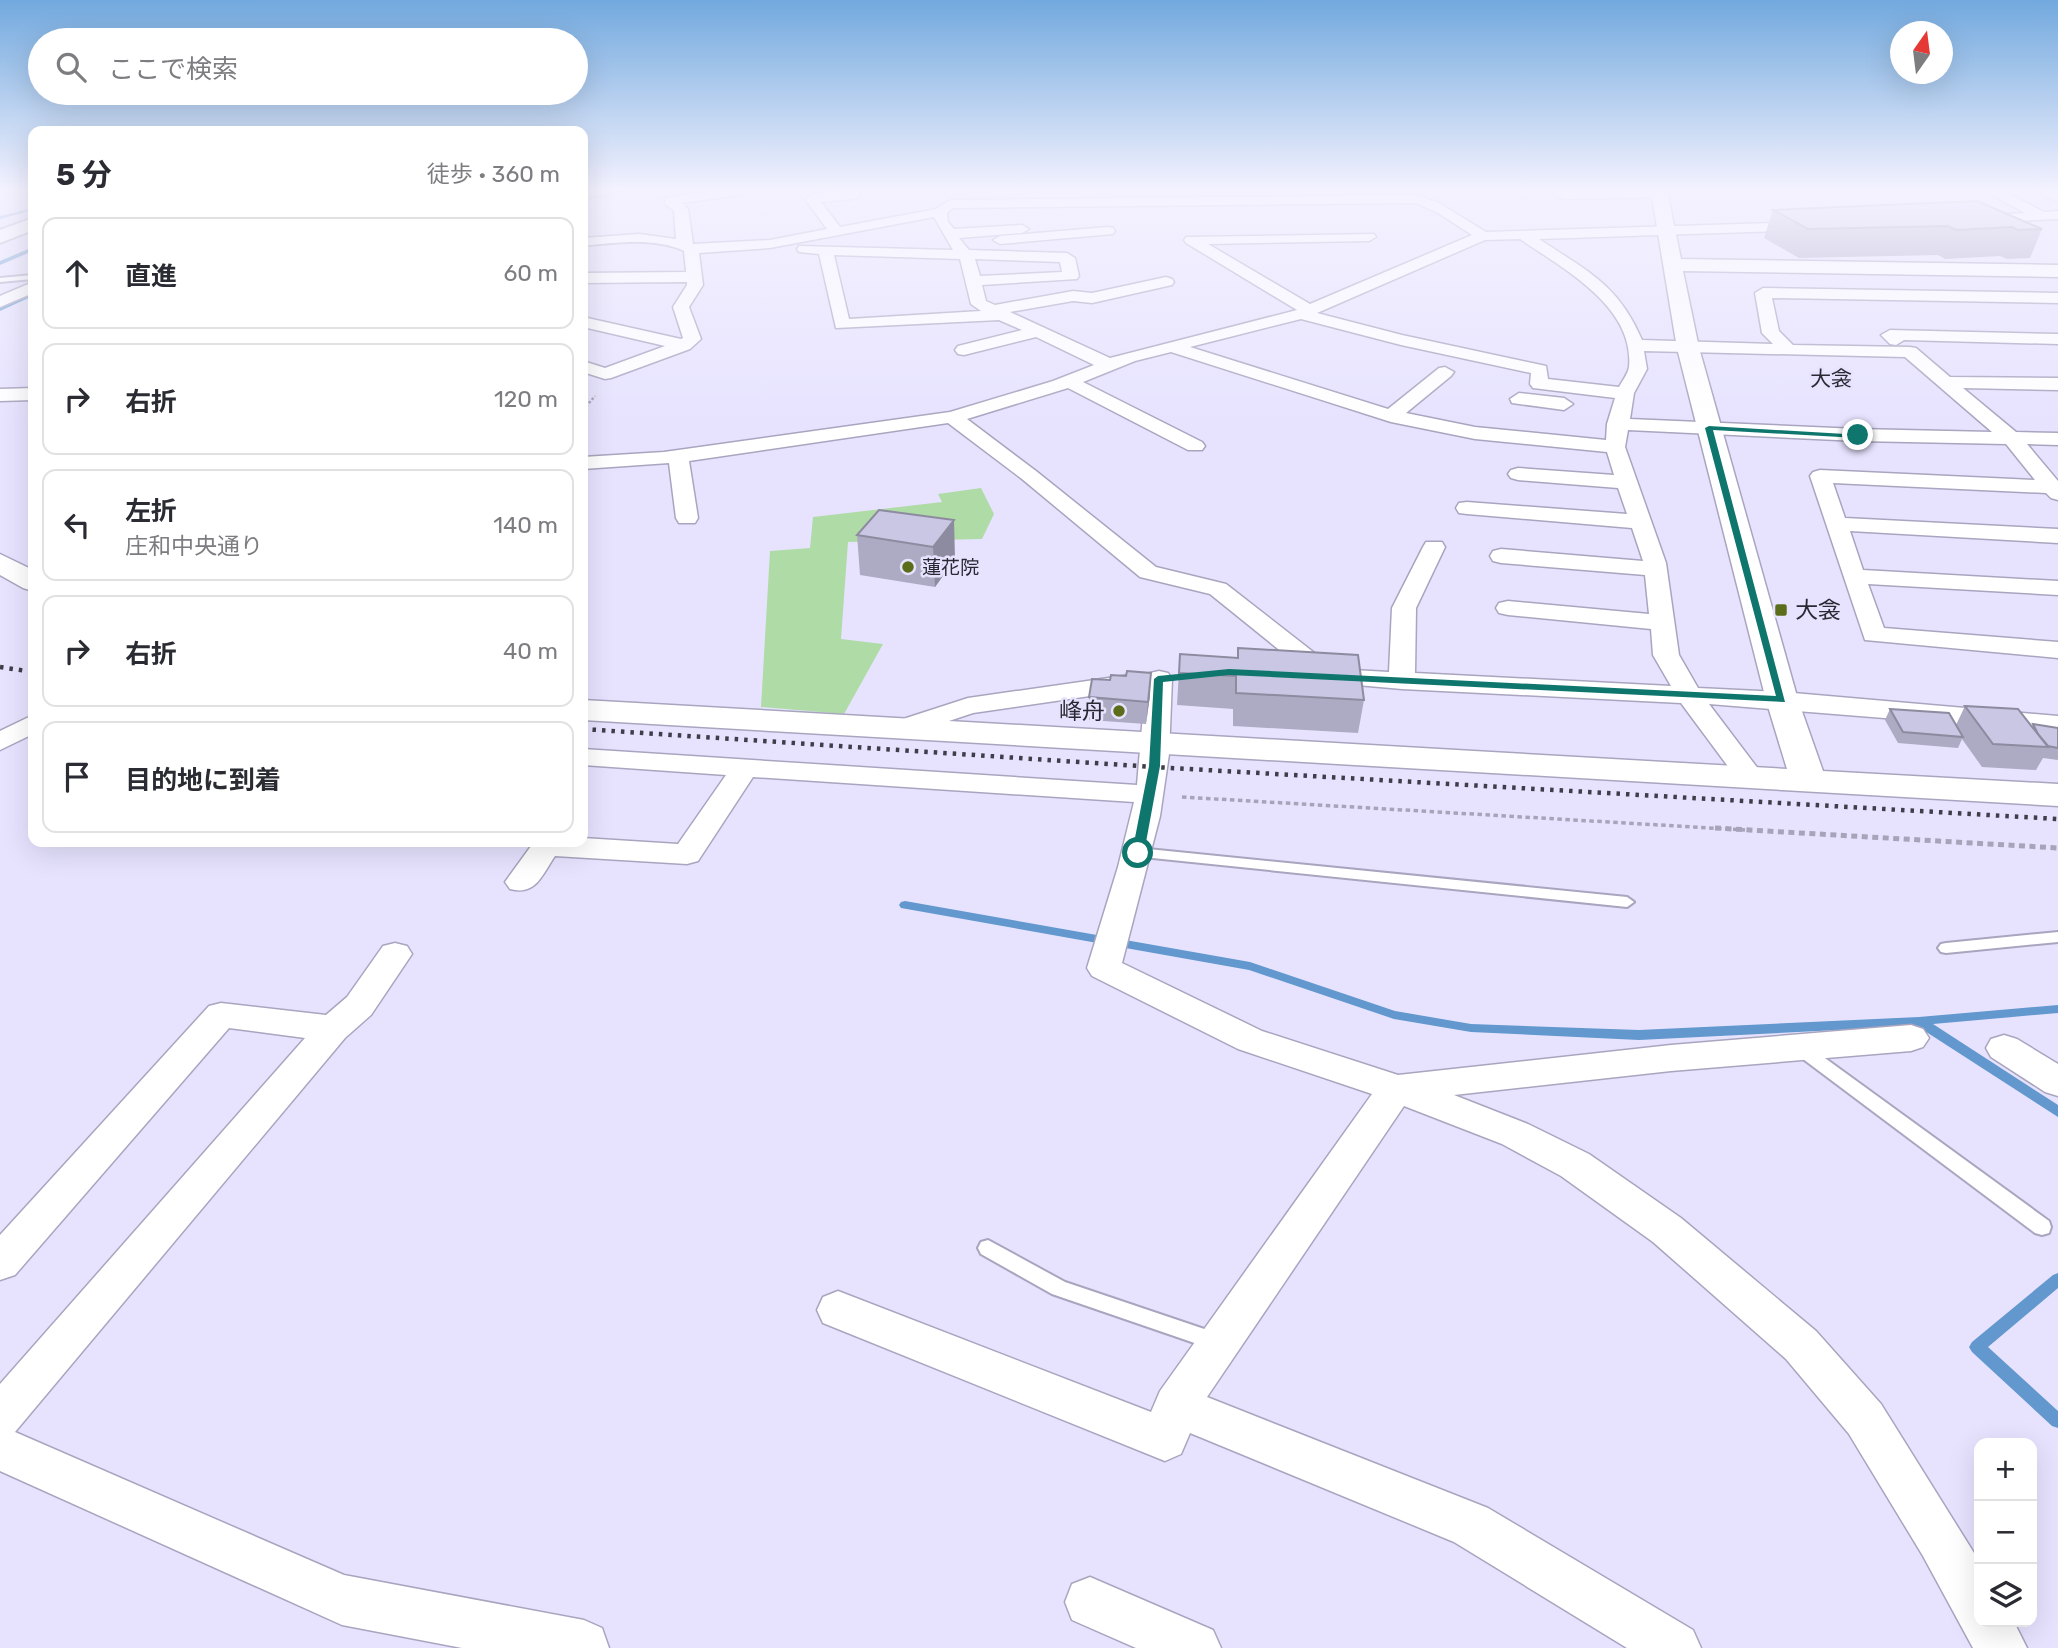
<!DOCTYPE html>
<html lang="ja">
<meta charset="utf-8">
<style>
:root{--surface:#fff;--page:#f7f7f7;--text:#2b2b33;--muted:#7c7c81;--line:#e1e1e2}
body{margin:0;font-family:Rubik,"Noto Sans JP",sans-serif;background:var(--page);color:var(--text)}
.controls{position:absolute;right:21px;bottom:21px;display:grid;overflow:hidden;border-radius:14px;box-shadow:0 7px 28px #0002}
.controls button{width:63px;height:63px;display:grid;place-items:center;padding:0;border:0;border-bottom:2px solid var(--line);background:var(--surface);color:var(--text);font:35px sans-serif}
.compass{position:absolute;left:1890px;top:21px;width:63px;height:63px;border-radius:50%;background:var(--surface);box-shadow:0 7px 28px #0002;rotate:14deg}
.stop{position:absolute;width:21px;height:21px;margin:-16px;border:5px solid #0f766e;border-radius:50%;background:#fff}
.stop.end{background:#0f766e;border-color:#fff;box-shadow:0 2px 7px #0008}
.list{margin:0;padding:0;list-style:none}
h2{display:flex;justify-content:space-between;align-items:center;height:91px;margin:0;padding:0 28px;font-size:30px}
h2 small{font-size:23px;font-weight:400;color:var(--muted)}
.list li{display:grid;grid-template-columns:46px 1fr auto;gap:21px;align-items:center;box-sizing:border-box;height:112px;margin:0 14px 14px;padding:0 14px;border:2px solid var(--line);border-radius:14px}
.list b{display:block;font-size:26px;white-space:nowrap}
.list p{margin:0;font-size:23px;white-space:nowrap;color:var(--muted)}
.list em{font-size:23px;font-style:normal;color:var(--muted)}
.icon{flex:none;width:38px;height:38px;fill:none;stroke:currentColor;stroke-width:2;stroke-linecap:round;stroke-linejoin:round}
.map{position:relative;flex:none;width:2058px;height:1648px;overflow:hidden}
.search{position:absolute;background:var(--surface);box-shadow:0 7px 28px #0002;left:28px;top:28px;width:560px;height:77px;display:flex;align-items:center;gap:18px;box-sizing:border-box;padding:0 24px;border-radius:38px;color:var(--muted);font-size:26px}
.panel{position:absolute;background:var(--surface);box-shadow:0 7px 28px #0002;left:28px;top:126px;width:560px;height:721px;border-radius:14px}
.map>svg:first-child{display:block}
.green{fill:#afdba6}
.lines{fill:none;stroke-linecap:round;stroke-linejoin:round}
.stream{fill:#6298ce;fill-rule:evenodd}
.service-casing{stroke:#a9a5bf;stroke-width:4}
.minor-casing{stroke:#a9a5bf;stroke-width:3}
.tertiary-casing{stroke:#a9a5bf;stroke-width:3}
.primary-casing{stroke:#a9a5bf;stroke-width:4}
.path-far2{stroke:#a7a4ba;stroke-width:2.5;stroke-dasharray:2.5 2;stroke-linecap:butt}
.path-far1{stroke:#a7a4ba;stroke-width:3.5;stroke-dasharray:4.5 3.5;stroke-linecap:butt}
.path{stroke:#a7a4ba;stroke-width:5;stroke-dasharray:6 4.5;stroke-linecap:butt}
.service{fill:#fff;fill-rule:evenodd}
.minor{fill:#fff;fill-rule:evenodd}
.tertiary{fill:#fff;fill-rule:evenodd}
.primary{fill:#fff;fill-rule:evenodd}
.rail{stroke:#3f3d49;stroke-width:4.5;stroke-dasharray:3.5 6;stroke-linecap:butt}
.wall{fill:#adabc3}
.shaded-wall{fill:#8d8b9f}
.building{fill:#c9c7e3;stroke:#8d8b9f;stroke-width:2}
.route{fill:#0f766e}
.poi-dot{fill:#5c6d1a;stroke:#e7e3ff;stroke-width:2.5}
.labels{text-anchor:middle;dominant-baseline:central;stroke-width:5;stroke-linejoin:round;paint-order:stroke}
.far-poi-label{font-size:19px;fill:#2a2832;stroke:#e7e3ff;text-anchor:start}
.far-quarter-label{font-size:21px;fill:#2a2832;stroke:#e7e3ff}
.poi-label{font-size:23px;fill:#2a2832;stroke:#e7e3ff;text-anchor:start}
</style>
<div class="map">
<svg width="2058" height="1648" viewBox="0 0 2058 1648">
<rect width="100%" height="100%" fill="#e7e3ff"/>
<polygon class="green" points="981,488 994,514 982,539 848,542 841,639 883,644 844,714 761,707 770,551 810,548 813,517 942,502 938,494"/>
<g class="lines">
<g class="stream">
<polygon points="615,191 628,191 583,198 583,196"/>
<polygon points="33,208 33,210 0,219 0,216"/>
<polygon points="33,247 33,251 0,265 0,261"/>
<polygon points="33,292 33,296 0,311 0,307"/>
<polygon points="905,901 1250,962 1395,1011 1471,1024 1639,1030 1919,1017 2058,1005 2058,1013 1933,1024 2058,1105 2058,1117 1917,1026 1639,1040 1471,1032 1394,1019 1249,970 901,908 899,905 901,902"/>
<polygon points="2058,1273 2058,1288 1988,1347 2058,1411 2058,1428 2052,1426 1972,1352 1969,1347 1972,1342 2053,1275"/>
</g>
<g class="service-casing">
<g id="service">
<polygon points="33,275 33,279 0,282 0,278"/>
<polygon points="1138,848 1627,897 1634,902 1627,907 1133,856 1131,853 1133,850"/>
<polygon points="2058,932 2058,942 1946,953 1941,952 1938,948 1941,944 1946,943"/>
<polygon points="1801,1043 1807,1045 2049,1221 2051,1227 2049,1233 2042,1235 2035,1233 1795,1053 1793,1049 1795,1045"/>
<polygon points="988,1240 1065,1282 1222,1335 1225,1341 1222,1347 1215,1350 1052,1294 981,1254 978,1248 981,1242"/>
</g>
</g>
<g class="minor-casing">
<g id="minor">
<polygon points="583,191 610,191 608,194 583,198"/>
<path d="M710,191H746L739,195L682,203L688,209L693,244L770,240L827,229L805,199C817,190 843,191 857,191L860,195L853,199L821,202L840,227L936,209L950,200L1417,195L1439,203L1486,232L1807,222L1814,226L1807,230L1539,239C1587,271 1618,284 1642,340L1773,344L1762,333L1755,293L1763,288L2058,293V303L1772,298L1779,331L1793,345L1910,347L1916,348L1950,377L2058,378V390L1963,388L2016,432L2058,433V445L2027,444L2058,481V500L2051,498L2046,493L1833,483L1845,518L2058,529V543L1850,531L1863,570L2058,581V595L1868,584L1884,628L2058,642V658L1865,640L1810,476L1813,472L1820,470L2035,480L2006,444L1858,441L1628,430L1625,447L1666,563L1679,655L1698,688L1782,692L2058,716V732L1709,704L1765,778L1761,784L1751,787L1741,784L1681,703L1402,689L1312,681L1309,674L1210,594L1140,577L1022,479L948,423L689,461L698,518L695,523H679L676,518L669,463L583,469V457L664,452L950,412L1053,381L1094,365L1036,337L964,355L958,354L955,350L958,346L1022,330L999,320L836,328L819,254L799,252L797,249L799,246L953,250L934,217L770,248L699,253L703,285L689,307L701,339L690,349L611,378L605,379L583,372V361L605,368L665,346L583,327V317L681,339L683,338L673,307L687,285V282L583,283V273L686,272L684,251C655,237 614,243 583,246V238L639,234L676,239L674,211L665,204V198ZM1416,203L1438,213L1472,235L1310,304L1208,244L1369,241L1376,237L1374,234L1186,237L1184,240L1186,243L1297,310L1110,358L1010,312L1073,301L1092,303L1172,285L1174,282L1172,279L1166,277L1092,293L1073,291L995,305L986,301L982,285L1077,279L1079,276L1075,258L1067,253L969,250L959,238L1022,233L1029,229L1022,225L954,229L948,222L947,213L953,208ZM1520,239C1562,268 1635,306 1629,367C1628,374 1622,381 1619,387L1548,379L1546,366L1402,335L1317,313L1485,240ZM834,255L960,259L971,304L981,311L849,319ZM975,259L1060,262L1062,272L980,276ZM1301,319L1401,345L1531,373L1530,384L1533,388L1615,398L1607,424L1606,440L1475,427L1406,413L1451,376L1454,372L1445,367L1439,368L1388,409L1190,347ZM1644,351L1905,357L1992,432L1858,429L1630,419L1634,393L1647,369ZM1171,352L1391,422L1475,439L1607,452L1614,475L1518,468L1511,470L1508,474L1511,478L1518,480L1618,488L1627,514L1467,502L1459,503L1456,508L1459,513L1467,514L1632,528L1643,561L1501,549L1493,551L1490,556L1493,561L1501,563L1645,575L1649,614L1508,601L1499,603L1496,608L1499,613L1508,615L1651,629L1653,655L1671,686L1415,673L1416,608L1445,547L1442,542H1426L1423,547L1392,608L1389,672L1335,669L1226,584L1156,567L1036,471L967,419L1068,388L1188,450H1202L1205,446L1202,442L1083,382L1135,361Z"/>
<polygon points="1551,191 1664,191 1666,193 1659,197 1563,199"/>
<polygon points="1985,191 2003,191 2044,212 2058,211 2058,219 1974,223 1974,217 1979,216 2025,213"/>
<polygon points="2038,191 2058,193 2058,202 2040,194"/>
<polygon points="1108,227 1113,228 1115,231 1113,234 1000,244 993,240 1000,236"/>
<polygon points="33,282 33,293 0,307 0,296"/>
<polygon points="1890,330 2058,334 2058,344 1904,340 1896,345 1890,344 1881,335"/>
<polygon points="33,388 33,400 0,401 0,389"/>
<polygon points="1519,393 1564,398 1573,404 1564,410 1512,403 1510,399"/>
<path d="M1159,671L1168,673L1172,679L1169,754L1160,816L1122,963L1262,1031L1398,1075L1671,1045L1911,1025L1923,1029L1929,1038L1923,1047L1911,1051L1671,1071L1454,1095L1528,1124L1589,1154L1681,1218L1816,1331L1881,1404L1979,1561V1622H2014L2027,1648H1973L1923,1556L1849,1434L1786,1359L1653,1242L1561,1176L1502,1144L1404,1106L1207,1397L1488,1508L1693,1630L1701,1648H1627L1454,1542L1190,1433L1181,1454L1165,1461L823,1323L817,1310L823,1297L838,1291L1151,1412L1160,1391L1372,1094L1238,1049L1092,976L1087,968L1118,867L1134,802L753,777L698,861L687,864L555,856C542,875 536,896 510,889L505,882L534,842H583V838L678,844L726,775L583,765V749L1137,785L1146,679L1150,673Z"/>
<polygon points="1129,675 1138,677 1142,683 1138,689 973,713 907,735 897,733 893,727 897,721 968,698"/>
<polygon points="33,715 33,734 0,750 0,731"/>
<polygon points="395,943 407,946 412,954 371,1015 345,1038 15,1432 344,1575 584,1620 602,1628 609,1648 462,1648 342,1625 0,1471 0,1384 305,1038 229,1028 15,1275 0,1280 0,1235 209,1006 221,1003 326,1015 347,997 383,946"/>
<polygon points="2004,1035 2017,1039 2058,1064 2058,1096 2045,1092 1991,1057 1986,1048 1991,1039"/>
<polygon points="1090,1577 1213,1630 1221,1648 1136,1648 1072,1620 1065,1602 1072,1584"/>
</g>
</g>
<g class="tertiary-casing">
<g id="tertiary">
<polygon points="1651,191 1667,191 1681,259 2058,265 2058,277 1683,271 1699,348 1798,700 1823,771 2058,784 2058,806 583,720 583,700 1787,769 1766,700 1677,348"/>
<polygon points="0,554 33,570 33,591 23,588 0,575"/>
</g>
</g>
<g class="primary-casing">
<polygon id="primary" points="33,218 33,230 0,243 0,230"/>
</g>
<polyline class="path-far2" points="583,410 595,396"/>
<polyline class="path-far1" points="1182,797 1745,830"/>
<polyline class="path" points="1715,828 2058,848"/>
<use href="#service" class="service"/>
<use href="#minor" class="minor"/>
<use href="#tertiary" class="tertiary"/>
<use href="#primary" class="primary"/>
<g class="rail">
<polyline points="0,667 33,672"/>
<polyline points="583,729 1154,767 2058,819"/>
</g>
</g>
<g class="wall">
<polygon points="1773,210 2042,229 2030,258 2007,259 2000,256 1945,259 1938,255 1799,258 1764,238"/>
<polygon points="879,510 955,559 935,587 860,575 857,535"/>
<polygon points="1238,648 1364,700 1358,733 1233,726 1233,709 1177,705 1180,654 1237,658"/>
<polygon points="1126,676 1150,695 1146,724 1089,720 1089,697 1110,680"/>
<polygon points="1965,706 2032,726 2033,724 2058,728 2058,760 2043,758 2036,770 1982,767 1962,739 1958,748 1898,743 1885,720 1890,709 1956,725"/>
</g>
<g class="shaded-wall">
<polygon points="954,520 955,559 935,587 933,547"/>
<polygon points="1151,673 1150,695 1146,724 1148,702"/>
</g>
<g class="building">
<polygon points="1977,201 2042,229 2018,230 2012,227 1956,230 1948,226 1808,229 1773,210"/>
<polygon points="879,510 954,520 933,547 857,535"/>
<polygon points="1238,648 1358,655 1364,700 1236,693 1236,676 1179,673 1180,654 1238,658"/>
<polygon points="1127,671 1151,673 1148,702 1089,697 1092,679 1110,680 1111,675 1126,676"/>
<polygon points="1965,706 2018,709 2048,747 1993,744"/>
<polygon points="1890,709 1949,713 1963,737 1903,732"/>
<polygon points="2033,724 2058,728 2058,748 2048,746 2038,734"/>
</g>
<linearGradient id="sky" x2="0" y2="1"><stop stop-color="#72a9de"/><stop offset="0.45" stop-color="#f4f2ff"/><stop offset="1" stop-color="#f4f2ff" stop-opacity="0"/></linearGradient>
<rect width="2058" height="422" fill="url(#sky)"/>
<polygon class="route" points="1709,426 1862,435 1858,438 1713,430 1785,702 1229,675 1163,682 1160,766 1144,853 1134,855 1132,853 1149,766 1154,679 1158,676 1229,669 1776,696 1705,428"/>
<g class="poi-dot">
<circle cx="908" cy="567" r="7"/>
<rect x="1774" y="603" width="14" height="14" rx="3.5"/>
<circle cx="1119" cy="711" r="7"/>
</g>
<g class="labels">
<g class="far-poi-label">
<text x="922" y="567">蓮花院</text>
</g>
<g class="far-quarter-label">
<text x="1831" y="378">大衾</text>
</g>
<g class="poi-label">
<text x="1795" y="610">大衾</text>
<text x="1105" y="711" text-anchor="end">峰舟</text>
</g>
</g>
</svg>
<div class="controls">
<button>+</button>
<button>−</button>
<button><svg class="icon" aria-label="layers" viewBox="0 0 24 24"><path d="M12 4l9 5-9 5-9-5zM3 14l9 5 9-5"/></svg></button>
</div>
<svg class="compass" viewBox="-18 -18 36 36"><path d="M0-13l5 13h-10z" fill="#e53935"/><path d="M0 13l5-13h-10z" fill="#7c7c81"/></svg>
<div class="stop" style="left:1138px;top:853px"></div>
<div class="stop end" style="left:1858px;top:435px"></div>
<div class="search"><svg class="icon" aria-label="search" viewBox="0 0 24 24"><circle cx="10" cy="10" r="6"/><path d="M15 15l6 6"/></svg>ここで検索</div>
<section class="panel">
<h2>5 分<small>徒歩 · 360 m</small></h2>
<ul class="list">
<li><svg class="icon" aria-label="ahead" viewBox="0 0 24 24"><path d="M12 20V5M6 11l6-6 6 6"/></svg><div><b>直進</b></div><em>60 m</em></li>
<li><svg class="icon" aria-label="right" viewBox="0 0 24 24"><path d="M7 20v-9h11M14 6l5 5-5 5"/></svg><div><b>右折</b></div><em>120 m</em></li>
<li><svg class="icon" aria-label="left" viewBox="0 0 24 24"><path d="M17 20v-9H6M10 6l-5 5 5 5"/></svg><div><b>左折</b><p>庄和中央通り</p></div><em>140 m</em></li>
<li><svg class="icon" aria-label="right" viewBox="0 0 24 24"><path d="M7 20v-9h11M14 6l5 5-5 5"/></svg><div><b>右折</b></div><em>40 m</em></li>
<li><svg class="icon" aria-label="arrive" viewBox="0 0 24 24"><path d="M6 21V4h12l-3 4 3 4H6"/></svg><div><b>目的地に到着</b></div></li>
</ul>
</section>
</div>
